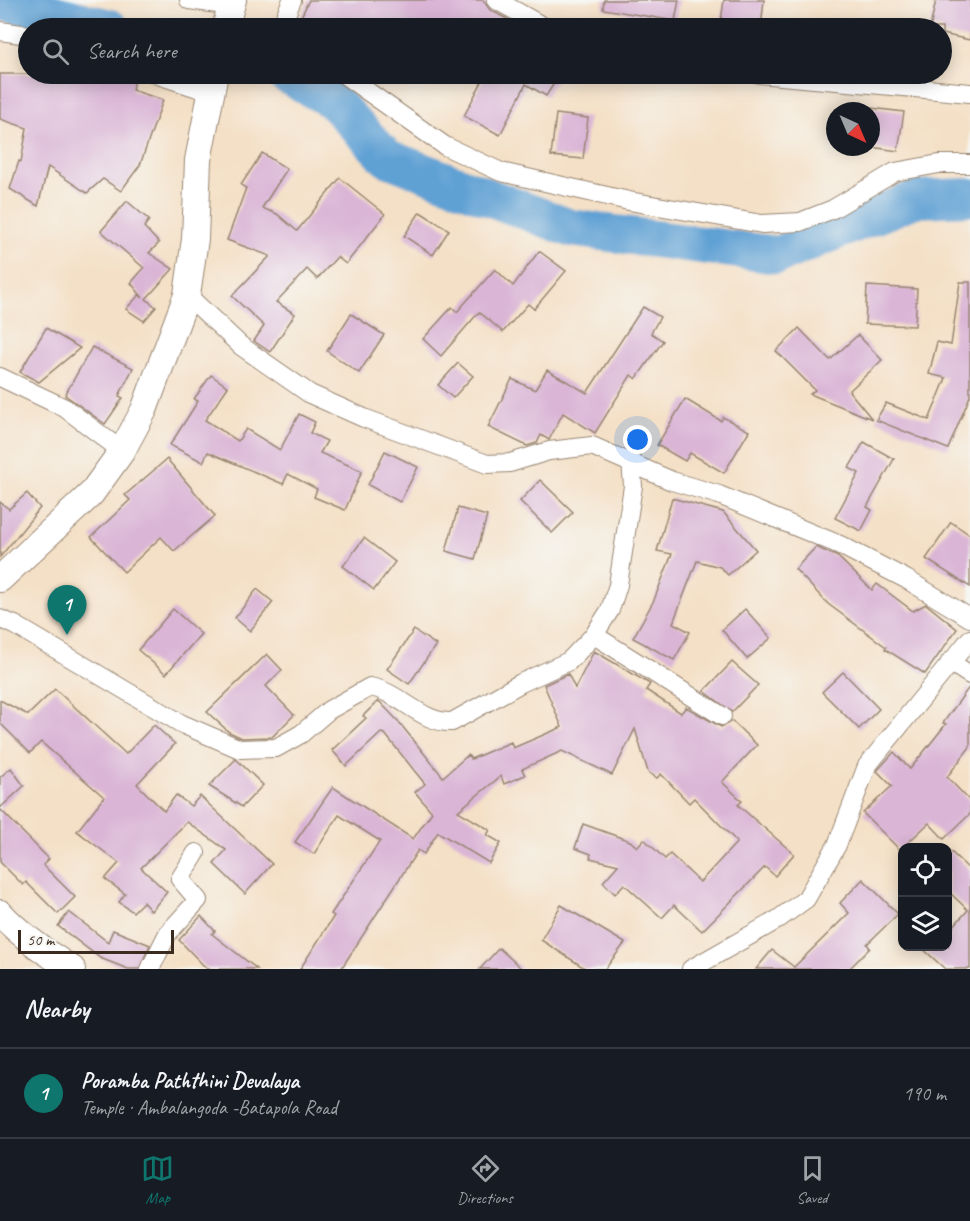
<!DOCTYPE html>
<meta charset="utf-8">
<style>
:root{--surface:#171b24;--page:#20242c;--text:#f1f3f6;--muted:#9ea1a6;--line:#363941;--accent:#0f766e}
body{margin:0;font-family:Caveat,sans-serif;background:var(--page);color:var(--text)}
.controls{position:absolute;right:18px;bottom:18px;display:grid;overflow:hidden;border-radius:12px;box-shadow:0 3px 15px #0003}
.controls button{width:54px;height:54px;display:grid;place-items:center;padding:0;border:0;border-bottom:2px solid var(--line);background:var(--surface);color:var(--text);font:30px sans-serif}
.compass{position:absolute;left:826px;top:102px;width:54px;height:54px;border-radius:50%;background:var(--surface);box-shadow:0 3px 15px #0003;rotate:136deg}
.scale{position:absolute;left:18px;bottom:15px;width:156px;box-sizing:border-box;padding-left:6px;border:3px solid #3b2a1e;border-top:0;font-size:16px;line-height:21px;white-space:nowrap;color:#3b2a1e;-webkit-text-stroke:4px #f6f6f2;paint-order:stroke}
.you{position:absolute;left:638px;top:440px;width:21px;height:21px;margin:-15px;border:4px solid #fff;border-radius:50%;background:#1a73e8;box-shadow:0 0 0 9px #1a73e833}
.badge{display:grid;place-items:center;width:39px;height:39px;border-radius:50%;background:var(--accent);color:#fff;font-size:20px;font-weight:700}
.pin{position:absolute;translate:-50% -50px;filter:drop-shadow(0 2px 3px #0008)}
.pin::after{content:'';position:absolute;top:32px;width:21px;height:18px;background:inherit;clip-path:polygon(0 0,100% 0,50% 100%)}
.list{margin:0;padding:0;list-style:none}
h2{display:flex;justify-content:space-between;align-items:center;height:78px;margin:0;padding:0 24px;font-size:26px}
h2 small{font-size:20px;font-weight:400;color:var(--muted)}
.list li{display:grid;grid-template-columns:39px 1fr auto;gap:18px;align-items:center;box-sizing:border-box;height:90px;padding:0 24px;border-top:2px solid var(--line)}
.list b{display:block;font-size:22px;white-space:nowrap}
.list p{margin:0;font-size:20px;white-space:nowrap;color:var(--muted)}
.list em{font-size:20px;font-style:normal;color:var(--muted)}
.icon{flex:none;width:33px;height:33px;fill:none;stroke:currentColor;stroke-width:2;stroke-linecap:round;stroke-linejoin:round}
.map{position:relative;flex:none;width:970px;height:969px;overflow:hidden}
.search{position:absolute;background:var(--surface);box-shadow:0 3px 15px #0003;left:18px;right:18px;top:18px;height:66px;display:flex;align-items:center;gap:15px;box-sizing:border-box;padding:0 21px;border-radius:33px;color:var(--muted);font-size:22px}
.sheet{height:168px;background:var(--surface)}
nav{display:flex;justify-content:space-around;align-items:center;box-sizing:border-box;height:84px;border-top:2px solid var(--line);background:var(--surface);font-size:16px;color:var(--muted)}
nav a{display:grid;justify-items:center;gap:3px}
nav .on{color:var(--accent)}
.map>svg:first-child{display:block}
.lines{fill:none;stroke-linecap:round;stroke-linejoin:round}
.river{stroke:#61a1d4;stroke-width:38}
.building{fill:#dab5d6}
.minor-casing{stroke:#988572;stroke-width:20}
.secondary-casing{stroke:#988572;stroke-width:28}
.minor{stroke:#fff;stroke-width:18}
.secondary{stroke:#fff;stroke-width:26}
</style>
<div class="map">
<svg width="970" height="969" viewBox="0 0 970 969">
<rect width="100%" height="100%" fill="#f6f6f2"/>
<filter id="ink" filterUnits="userSpaceOnUse"><feTurbulence type="fractalNoise" baseFrequency=".0167" numOctaves="2"/><feDisplacementMap in="SourceGraphic" scale="12" xChannelSelector="R" yChannelSelector="G"/><feConvolveMatrix kernelMatrix="1 2 1 2 8 2 1 2 1" color-interpolation-filters="sRGB"/></filter>
<filter id="wash" filterUnits="userSpaceOnUse"><feTurbulence type="fractalNoise" baseFrequency=".008" numOctaves="4" result="noise"/><feDisplacementMap in="SourceGraphic" scale="24" xChannelSelector="R" yChannelSelector="G"/><feGaussianBlur stdDeviation="1.35" result="paint"/><feColorMatrix in="noise" values="0 0 0 0 0 0 0 0 0 0 0 0 0 0 0 0 0 1.4 0 .05"/><feComposite in="paint" operator="in"/></filter>
<g filter="url(#wash)">
<rect width="100%" height="100%" fill="#f4e0c6"/>
<g class="lines">
<g class="river">
<polyline points="0,1 110,28"/>
<polyline points="285,74 332,100 387,158 570,228 778,255 915,199 970,197"/>
</g>
</g>
<g id="blocks">
<g class="building">
<polygon points="309,0 483,0 490,10 524,28 319,28 300,19"/>
<polygon points="604,0 679,0 675,21 603,9"/>
<polygon points="724,0 764,0 761,28 720,28"/>
<polygon points="936,0 970,0 970,40 942,34 942,28 930,28"/>
<polygon points="0,74 136,74 132,90 163,100 140,165 121,191 103,179 87,193 48,167 38,206 10,189 19,161 21,162 27,128 0,119"/>
<polygon points="486,74 560,74 546,96 526,84 500,135 464,116"/>
<polygon points="871,108 904,112 898,151 871,147"/>
<polygon points="556,114 588,118 583,159 551,156"/>
<polygon points="262,153 287,169 262,208 277,214 297,231 340,178 385,214 346,264 337,257 317,279 307,269 276,302 295,314 270,352 254,341 264,326 232,296 270,256 227,240 246,188 241,185"/>
<polygon points="127,201 149,220 144,227 159,243 149,253 173,269 146,299 156,307 144,321 126,309 139,295 143,298 131,283 144,268 101,231"/>
<polygon points="420,212 449,230 433,255 404,236"/>
<polygon points="539,251 566,271 534,309 528,304 503,332 479,312 441,356 423,339 452,307 457,312 495,269 513,286"/>
<polygon points="960,282 970,282 970,396 948,449 876,420 886,403 929,420 946,378 929,374 937,342 951,345"/>
<polygon points="867,286 917,289 915,326 865,324"/>
<polygon points="643,307 660,317 651,333 663,341 636,379 631,375 595,433 563,413 549,440 541,435 537,443 527,446 488,427 512,379 535,390 547,370 587,393"/>
<polygon points="351,314 384,335 359,373 327,351"/>
<polygon points="46,328 80,348 39,382 20,372"/>
<polygon points="799,328 830,360 858,335 882,360 849,391 872,419 810,394 815,390 776,351"/>
<polygon points="92,347 133,368 119,396 123,398 105,424 65,395"/>
<polygon points="458,363 473,376 453,398 438,385"/>
<polygon points="211,375 228,387 205,420 238,441 246,429 280,450 299,414 315,422 310,433 327,441 320,453 362,471 345,510 314,497 317,489 288,474 283,484 208,452 203,462 170,445 198,401 194,399"/>
<polygon points="685,399 721,421 723,417 749,431 724,473 690,453 685,461 657,445"/>
<polygon points="864,442 894,459 867,507 872,510 861,531 835,518 859,473 849,468"/>
<polygon points="385,451 418,467 400,502 368,485"/>
<polygon points="167,459 215,516 174,551 161,537 124,572 91,537 130,500 125,495"/>
<polygon points="540,480 573,512 552,533 520,501"/>
<polygon points="27,493 40,508 0,557 0,502 9,509"/>
<polygon points="672,498 723,512 756,550 728,575 720,567 697,561 673,623 690,632 674,660 633,638 654,600 672,554 657,551"/>
<polygon points="458,508 487,516 475,559 446,551"/>
<polygon points="951,522 970,535 970,587 926,559"/>
<polygon points="364,538 395,562 374,590 343,566"/>
<polygon points="816,547 838,557 872,590 877,584 913,611 926,604 957,629 925,674 885,649 886,647 828,604 795,569"/>
<polygon points="257,589 273,602 250,631 235,618"/>
<polygon points="173,609 201,634 166,674 138,650"/>
<polygon points="745,609 771,638 747,659 722,630"/>
<polygon points="414,630 436,645 409,684 387,669"/>
<polygon points="594,651 650,684 646,690 681,713 686,707 721,727 732,721 757,745 722,782 742,801 738,805 794,854 775,876 765,867 702,931 674,905 662,918 624,884 615,894 603,882 618,865 590,858 591,854 575,848 583,824 630,841 637,847 644,839 665,859 670,854 700,882 737,842 694,798 689,803 661,774 657,778 648,772 635,729 612,775 562,751 522,769 525,775 504,784 501,776 458,811 490,830 487,835 501,843 489,863 438,832 424,854 418,850 341,969 300,969 334,916 331,914 380,841 339,815 314,854 295,842 333,787 413,839 432,812 415,792 425,784 385,734 381,733 346,766 332,750 366,718 363,716 378,701 380,702 398,721 443,777 468,755 471,759 511,742 513,748 562,727 544,685 568,674 575,688"/>
<polygon points="267,654 282,670 266,686 294,715 272,737 242,738 229,732 207,712"/>
<polygon points="732,662 758,685 732,712 704,691"/>
<polygon points="843,672 879,709 859,729 822,692"/>
<polygon points="970,686 970,747 947,777 970,801 970,814 944,839 929,823 900,850 863,813 892,786 877,771 894,752 910,769 946,724 943,723"/>
<polygon points="55,689 126,754 154,725 175,744 137,784 164,811 176,795 191,806 200,796 272,864 245,894 214,864 226,850 187,822 141,868 167,892 151,911 143,902 133,912 119,902 125,894 105,879 119,863 77,831 104,797 41,742 30,753 0,723 0,700 28,715"/>
<polygon points="236,759 263,785 242,807 209,786"/>
<polygon points="11,768 24,786 0,808 0,777"/>
<polygon points="0,809 49,859 43,865 75,897 58,914 26,882 23,885 0,862"/>
<polygon points="948,849 970,870 970,969 945,969 920,946 948,946 948,932 968,910 948,891"/>
<polygon points="863,879 898,914 867,944 870,948 849,969 756,969 772,950 794,967 849,913 840,903"/>
<polygon points="561,905 625,943 605,969 586,969 541,940"/>
<polygon points="69,912 108,942 113,930 150,945 139,969 128,969 100,958 58,926"/>
<polygon points="201,916 215,931 212,934 257,969 207,969 179,940"/>
<polygon points="499,948 522,969 480,969"/>
</g>
</g>
</g>
<g filter="url(#ink)">
<use href="#blocks" fill-opacity="0" stroke="#988572" stroke-width="1.5"/>
<g class="lines">
<g class="minor-casing">
<g id="minor">
<polyline points="189,0 232,6"/>
<polyline points="496,0 546,28"/>
<polyline points="284,28 285,17 292,0"/>
<polyline points="0,31 28,35"/>
<polyline points="155,74 210,92"/>
<polyline points="343,74 445,146 501,172 629,201 762,224 800,222 833,209 895,172 939,164 970,164"/>
<polyline points="759,74 970,93"/>
<polyline points="187,295 241,346 310,394 364,418 487,464 510,463 549,451 592,446 672,481 719,495 840,545 906,579 970,618"/>
<polyline points="0,377 65,408 122,451"/>
<path d="M0,619L15,625L182,724L240,749L276,748L301,734L329,710L370,687C400,692 422,724 452,722L521,683L569,661L594,635L610,610L618,585L633,486L631,461"/>
<polyline points="594,635 722,716"/>
<polyline points="950,662 970,675"/>
<polyline points="150,969 168,933 198,900 180,879 196,853"/>
<polyline points="691,969 777,920 806,899 837,845 867,766 970,639"/>
</g>
</g>
<g class="secondary-casing">
<g id="secondary">
<polyline points="225,28 233,0"/>
<polyline points="0,579 91,494 122,451 144,410 187,295 195,239 198,160 215,74"/>
<path d="M0,913C21,936 46,953 72,969"/>
</g>
</g>
<use href="#minor" class="minor"/>
<use href="#secondary" class="secondary"/>
</g>
</g>
</svg>
<div class="controls">
<button><svg class="icon" aria-label="locate" viewBox="0 0 24 24"><circle cx="12" cy="12" r="6"/><path d="M12 2v4M12 18v4M2 12h4M18 12h4"/></svg></button>
<button><svg class="icon" aria-label="layers" viewBox="0 0 24 24"><path d="M12 4l9 5-9 5-9-5zM3 14l9 5 9-5"/></svg></button>
</div>
<svg class="compass" viewBox="-18 -18 36 36"><path d="M0-13l5 13h-10z" fill="#e53935"/><path d="M0 13l5-13h-10z" fill="#9ea1a6"/></svg>
<div class="scale">50 m</div>
<div class="you"></div>
<div class="pin badge" style="left:67px;top:635px">1</div>
<div class="search"><svg class="icon" aria-label="search" viewBox="0 0 24 24"><circle cx="10" cy="10" r="6"/><path d="M15 15l6 6"/></svg>Search here</div>
</div>
<section class="sheet">
<h2>Nearby<small></small></h2>
<ul class="list">
<li><span class="badge">1</span><div><b>Poramba Paththini Devalaya</b><p>Temple · Ambalangoda -Batapola Road</p></div><em>190 m</em></li>
</ul>
</section>
<nav>
<a class="on"><svg class="icon" aria-label="map" viewBox="0 0 24 24"><path d="M3 6l6-2 6 2 6-2v14l-6 2-6-2-6 2zM9 4v14M15 6v14"/></svg>Map</a>
<a><svg class="icon" aria-label="directions" viewBox="0 0 24 24"><path d="M12 3l9 9-9 9-9-9zM9 14v-3h6M13 9l2 2-2 2"/></svg>Directions</a>
<a><svg class="icon" aria-label="saved" viewBox="0 0 24 24"><path d="M7 4h10v16l-5-4-5 4z"/></svg>Saved</a>
</nav>
